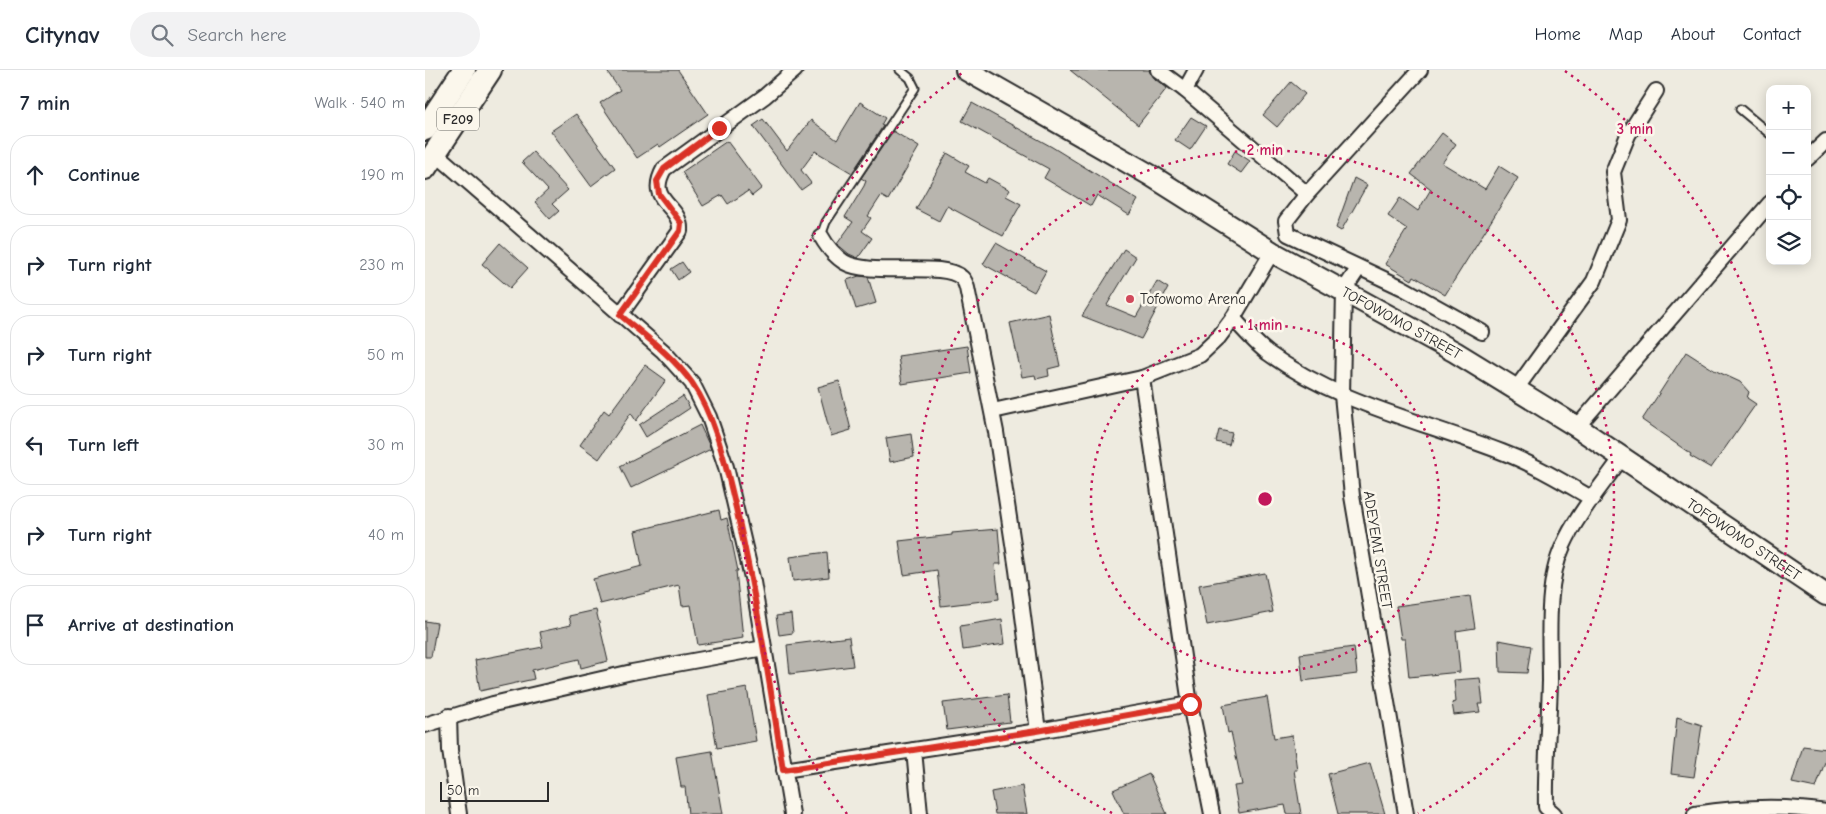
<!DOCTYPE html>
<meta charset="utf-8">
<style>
:root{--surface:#fff;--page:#f2f2f3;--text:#1f2937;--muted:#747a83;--line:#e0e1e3}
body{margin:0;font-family:"Comic Neue",sans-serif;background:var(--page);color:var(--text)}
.controls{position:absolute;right:15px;top:15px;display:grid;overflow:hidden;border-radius:10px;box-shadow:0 2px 12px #0003}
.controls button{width:45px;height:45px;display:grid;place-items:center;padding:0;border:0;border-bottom:1px solid var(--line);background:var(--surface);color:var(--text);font:25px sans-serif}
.scale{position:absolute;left:15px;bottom:12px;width:109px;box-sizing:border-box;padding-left:5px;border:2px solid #2b2b2b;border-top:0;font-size:14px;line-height:18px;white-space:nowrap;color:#2b2b2b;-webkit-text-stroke:4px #fbf7ec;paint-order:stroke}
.stop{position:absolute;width:15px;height:15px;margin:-11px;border:4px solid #d93025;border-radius:50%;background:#fff}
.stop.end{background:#d93025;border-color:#fff;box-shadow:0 1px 5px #0008}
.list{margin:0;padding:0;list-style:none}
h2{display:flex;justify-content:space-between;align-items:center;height:65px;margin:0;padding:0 20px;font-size:21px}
h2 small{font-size:16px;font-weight:400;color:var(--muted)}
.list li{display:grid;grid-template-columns:32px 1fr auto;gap:15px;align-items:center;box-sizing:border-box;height:80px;margin:0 10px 10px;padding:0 10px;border:1px solid var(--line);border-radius:20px}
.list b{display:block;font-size:19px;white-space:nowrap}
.list em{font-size:16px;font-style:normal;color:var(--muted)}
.icon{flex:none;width:28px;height:28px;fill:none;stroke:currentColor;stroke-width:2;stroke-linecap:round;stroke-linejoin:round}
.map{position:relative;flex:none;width:1401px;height:744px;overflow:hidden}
header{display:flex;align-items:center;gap:30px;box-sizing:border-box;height:70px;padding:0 25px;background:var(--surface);border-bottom:1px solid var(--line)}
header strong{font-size:24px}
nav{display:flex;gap:28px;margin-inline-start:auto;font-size:18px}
.search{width:350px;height:45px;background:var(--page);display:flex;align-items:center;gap:12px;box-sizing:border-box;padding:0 18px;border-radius:28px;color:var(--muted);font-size:19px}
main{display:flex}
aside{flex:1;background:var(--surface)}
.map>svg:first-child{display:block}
.building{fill:#b8b5ae;stroke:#2b2b2b}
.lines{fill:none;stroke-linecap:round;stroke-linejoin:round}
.lane-casing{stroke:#2b2b2b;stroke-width:11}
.street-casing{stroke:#2b2b2b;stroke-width:18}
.secondary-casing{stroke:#2b2b2b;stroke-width:24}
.primary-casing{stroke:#2b2b2b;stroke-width:26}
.lane{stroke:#fbf7ec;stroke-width:7}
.street{stroke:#fbf7ec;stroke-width:14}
.secondary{stroke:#fbf7ec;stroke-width:20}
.primary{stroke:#fbf7ec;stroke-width:22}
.route{stroke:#d93025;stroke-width:6}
.ring{fill:none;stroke:#c2185b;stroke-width:2.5;stroke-dasharray:2.5 5}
.poi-dot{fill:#d1495b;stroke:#fbf7ec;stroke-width:2}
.labels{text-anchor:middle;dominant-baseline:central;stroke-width:5;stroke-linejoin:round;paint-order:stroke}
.shield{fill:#fbf7ec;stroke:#696865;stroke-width:1}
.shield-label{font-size:14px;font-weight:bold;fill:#2b2b2b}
.poi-label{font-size:15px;fill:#2b2b2b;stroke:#fbf7ec;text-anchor:start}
.street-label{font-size:15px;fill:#2b2b2b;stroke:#fbf7ec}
.centre{fill:#c2185b;stroke:#fbf7ec;stroke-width:2.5}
.ring-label{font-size:15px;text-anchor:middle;font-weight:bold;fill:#c2185b;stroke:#fbf7ec;stroke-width:5;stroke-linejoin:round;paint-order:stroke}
</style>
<header>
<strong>Citynav</strong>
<div class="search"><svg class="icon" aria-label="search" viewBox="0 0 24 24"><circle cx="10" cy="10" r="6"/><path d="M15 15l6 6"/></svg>Search here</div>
<nav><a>Home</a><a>Map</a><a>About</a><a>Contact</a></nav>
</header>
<main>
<aside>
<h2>7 min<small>Walk · 540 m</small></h2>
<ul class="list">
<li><svg class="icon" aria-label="ahead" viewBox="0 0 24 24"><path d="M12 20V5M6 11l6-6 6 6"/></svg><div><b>Continue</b></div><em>190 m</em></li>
<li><svg class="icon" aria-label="right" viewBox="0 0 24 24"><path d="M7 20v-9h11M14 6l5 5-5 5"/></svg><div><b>Turn right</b></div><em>230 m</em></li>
<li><svg class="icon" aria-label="right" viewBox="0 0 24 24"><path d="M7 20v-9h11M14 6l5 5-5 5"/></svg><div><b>Turn right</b></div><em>50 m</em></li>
<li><svg class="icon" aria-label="left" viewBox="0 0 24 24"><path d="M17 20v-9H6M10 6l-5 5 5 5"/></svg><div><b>Turn left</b></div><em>30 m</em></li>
<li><svg class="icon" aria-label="right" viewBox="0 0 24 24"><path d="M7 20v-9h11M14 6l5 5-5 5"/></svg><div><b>Turn right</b></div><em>40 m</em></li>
<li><svg class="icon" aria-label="arrive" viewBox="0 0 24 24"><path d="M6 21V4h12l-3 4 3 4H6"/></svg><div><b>Arrive at destination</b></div></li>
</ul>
</aside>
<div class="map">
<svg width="1401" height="744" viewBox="0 0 1401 744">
<rect width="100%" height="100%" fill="#eeebe0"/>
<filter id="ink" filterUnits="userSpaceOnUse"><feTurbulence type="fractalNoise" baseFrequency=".02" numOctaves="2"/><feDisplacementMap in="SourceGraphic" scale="10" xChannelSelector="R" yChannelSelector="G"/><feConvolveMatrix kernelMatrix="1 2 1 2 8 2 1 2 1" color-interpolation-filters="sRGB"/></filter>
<g filter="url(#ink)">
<g class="building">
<polygon points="181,0 253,0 283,44 235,77 233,74 212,88 175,33 195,20"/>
<polygon points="645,0 724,0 727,7 742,18 713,55"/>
<polygon points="866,12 880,24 852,57 838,45"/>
<polygon points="435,32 460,48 456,55 458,56 427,103 390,81 376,100 386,113 376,120 328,56 338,49 362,81 386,50 412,70"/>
<polygon points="547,33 627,77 713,130 704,145 672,125 666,136 619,108 624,99 537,51"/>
<polygon points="151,44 190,98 166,116 126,61"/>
<polygon points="766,47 781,56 765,80 750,70"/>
<polygon points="468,61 494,77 463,130 456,126 443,146 446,148 437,161 447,168 433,188 424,184 412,174 428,152 420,147 439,116 441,111 436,108"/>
<polygon points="1017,63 1031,74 1017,93 1060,119 1074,96 1093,108 1020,225 989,206 987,210 960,194 982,159 963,146 975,128 993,141 1006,119 986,104"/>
<polygon points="302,71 337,118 327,126 323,121 303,134 297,125 278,136 257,102"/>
<polygon points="810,81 825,91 816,103 802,94"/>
<polygon points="108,82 143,120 127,134 134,141 125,149 110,132 123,120 97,92"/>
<polygon points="522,83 544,96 540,102 560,113 563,108 585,120 581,126 596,134 578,166 522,136 514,151 491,139"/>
<polygon points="929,108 942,115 916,161 911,158"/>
<polygon points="75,173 103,198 85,218 57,194"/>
<polygon points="571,173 621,201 609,222 558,194"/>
<polygon points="699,179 711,187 682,235 711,247 732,211 743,218 716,269 657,246"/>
<polygon points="257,192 264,202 253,210 246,199"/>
<polygon points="434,206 443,207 451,233 431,239 422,210"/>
<polygon points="624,244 635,296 623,299 624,306 611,309 610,305 597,307 585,253"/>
<polygon points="542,276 546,303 477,314 473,286"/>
<polygon points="1261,282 1289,300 1315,312 1324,322 1322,328 1331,334 1286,398 1265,386 1266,384 1217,350"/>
<polygon points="220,295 241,310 211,351 206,343 174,389 155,375 179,340 184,344"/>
<polygon points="414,311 426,360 406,366 393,317"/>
<polygon points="258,326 265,338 221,367 214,355"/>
<polygon points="275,355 286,379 206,418 195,396"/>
<polygon points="794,360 807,363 804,375 791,372"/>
<polygon points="486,364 489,387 465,392 461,368"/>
<polygon points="294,440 296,450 302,448 313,501 311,501 318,568 273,575 266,535 257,536 254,515 175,534 168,509 217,496 210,461"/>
<polygon points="573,459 576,494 570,494 574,529 516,536 512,500 479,505 474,471 527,465 527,463"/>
<polygon points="402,482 404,507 368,511 365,487"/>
<polygon points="840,503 848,542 782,555 774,515"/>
<polygon points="1045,526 1050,558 1031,561 1035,602 984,607 980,569 976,569 971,536"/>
<polygon points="171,540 183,591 156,598 154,589 107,600 109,609 55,621 50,590 118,577 115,562 146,555 144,546"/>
<polygon points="366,544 368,563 354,565 351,546"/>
<polygon points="577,549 580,574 538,580 535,556"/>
<polygon points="0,551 12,553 6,587 0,587"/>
<polygon points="424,567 428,596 365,604 362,575"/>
<polygon points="1074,570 1106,576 1102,603 1075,602"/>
<polygon points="929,577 932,604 878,611 875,584"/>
<polygon points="1055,608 1058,634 1053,634 1055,642 1029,645 1027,633 1031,632 1029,610"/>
<polygon points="322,618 331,671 292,678 283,625"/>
<polygon points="582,625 585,652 522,660 518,633"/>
<polygon points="842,627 849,668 867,665 872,700 869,700 876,744 862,744 860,735 814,743 809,716 817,715 806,662 803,663 798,635"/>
<polygon points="1252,647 1277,655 1269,707 1246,704"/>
<polygon points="1378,676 1401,679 1401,689 1391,718 1367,713"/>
<polygon points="287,681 298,744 263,744 260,717 256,717 251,687"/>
<polygon points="945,693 960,744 913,744 903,704"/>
<polygon points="724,704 742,744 699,744 688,720"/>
<polygon points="597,716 602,744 570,744 566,722"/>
</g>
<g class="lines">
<g class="lane-casing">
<g id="lane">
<polyline points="1315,39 1345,64"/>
<polyline points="396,166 401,152 490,18 485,8 475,0"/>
</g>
</g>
<g class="street-casing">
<g id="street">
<polyline points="733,0 760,20 882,124"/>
<polyline points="995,0 882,124 861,151 863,164 978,218 1057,262"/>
<polyline points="760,20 771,0"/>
<polyline points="10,83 238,281 267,313 284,347 301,397 328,512 367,744"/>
<polyline points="1382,89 1401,71"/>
<path d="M396,166C401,175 410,186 419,192C446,208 519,190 537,208C539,210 541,214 542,218L571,362L592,500L613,661"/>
<polyline points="933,199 919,220 917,325 927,426 981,744"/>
<path d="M195,245L255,161C257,134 220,133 239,99L340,26L370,0"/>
<path d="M808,248C819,260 830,273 843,283C914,334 997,351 1077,382C1109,394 1138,412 1168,429"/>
<polyline points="717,308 765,634 787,744"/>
<polyline points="1091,319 1169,211 1194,150 1188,102 1203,65 1231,21"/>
<polyline points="568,341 717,308 775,285 793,268 808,248 847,182"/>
<polyline points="1152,357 1345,133"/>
<polyline points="24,646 25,680 34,744"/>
<polyline points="0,655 68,634 207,602 339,578"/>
<polyline points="489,680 495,744"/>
<polyline points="359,700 613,661 765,634"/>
<path d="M1129,744L1121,737C1120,695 1124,653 1125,611C1125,570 1120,514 1138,476C1152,444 1177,416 1197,387"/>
<path d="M1270,744C1314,737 1357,735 1401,742"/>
</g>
</g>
<g class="secondary-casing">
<g id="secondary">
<path id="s1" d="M541,0L725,105L847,182L1030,282L1152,357L1401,525"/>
</g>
</g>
<g class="primary-casing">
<g id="primary">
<polyline points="0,59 39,0"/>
<polyline points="0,98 65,0"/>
</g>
</g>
<use href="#lane" class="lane"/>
<use href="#street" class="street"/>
<use href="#secondary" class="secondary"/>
<use href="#primary" class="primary"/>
</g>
</g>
<g class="lines" filter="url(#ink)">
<path class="route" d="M294,58L239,99L232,111L234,124L256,153L255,161L195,245C220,266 248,286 267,313C291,348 301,397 311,438C331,525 345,612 358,700L612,661L765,634"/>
</g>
<g class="ring">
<circle cx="840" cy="429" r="174"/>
<path d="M687 743A349 349 0 1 1 993 743"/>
<path d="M422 744A523 523 0 0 1 540 1M1140 1A523 523 0 0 1 1258 744"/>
</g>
<circle class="poi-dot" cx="705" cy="229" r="5"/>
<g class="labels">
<rect class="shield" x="12" y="37.5" width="42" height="23" rx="4"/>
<g class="shield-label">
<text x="33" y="49">F209</text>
</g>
<g class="poi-label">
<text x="715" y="229">Tofowomo Arena</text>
</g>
<g class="street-label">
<text stroke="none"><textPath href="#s1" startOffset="504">TOFOWOMO STREET</textPath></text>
<text stroke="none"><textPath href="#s1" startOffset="909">TOFOWOMO STREET</textPath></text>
<text transform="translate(953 480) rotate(81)">ADEYEMI STREET</text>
</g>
</g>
<circle cx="840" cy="429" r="8" class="centre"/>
<g class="ring-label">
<text x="1210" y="64">3 min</text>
<text x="840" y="85">2 min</text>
<text x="840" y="260">1 min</text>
</g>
</svg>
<div class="controls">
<button>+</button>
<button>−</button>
<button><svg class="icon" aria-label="locate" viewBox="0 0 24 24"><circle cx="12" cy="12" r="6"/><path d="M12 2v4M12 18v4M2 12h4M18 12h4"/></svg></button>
<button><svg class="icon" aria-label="layers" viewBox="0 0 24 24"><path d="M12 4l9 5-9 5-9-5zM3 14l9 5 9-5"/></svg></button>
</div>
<div class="scale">50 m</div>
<div class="stop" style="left:765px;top:634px"></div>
<div class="stop end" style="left:294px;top:58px"></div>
</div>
</main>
